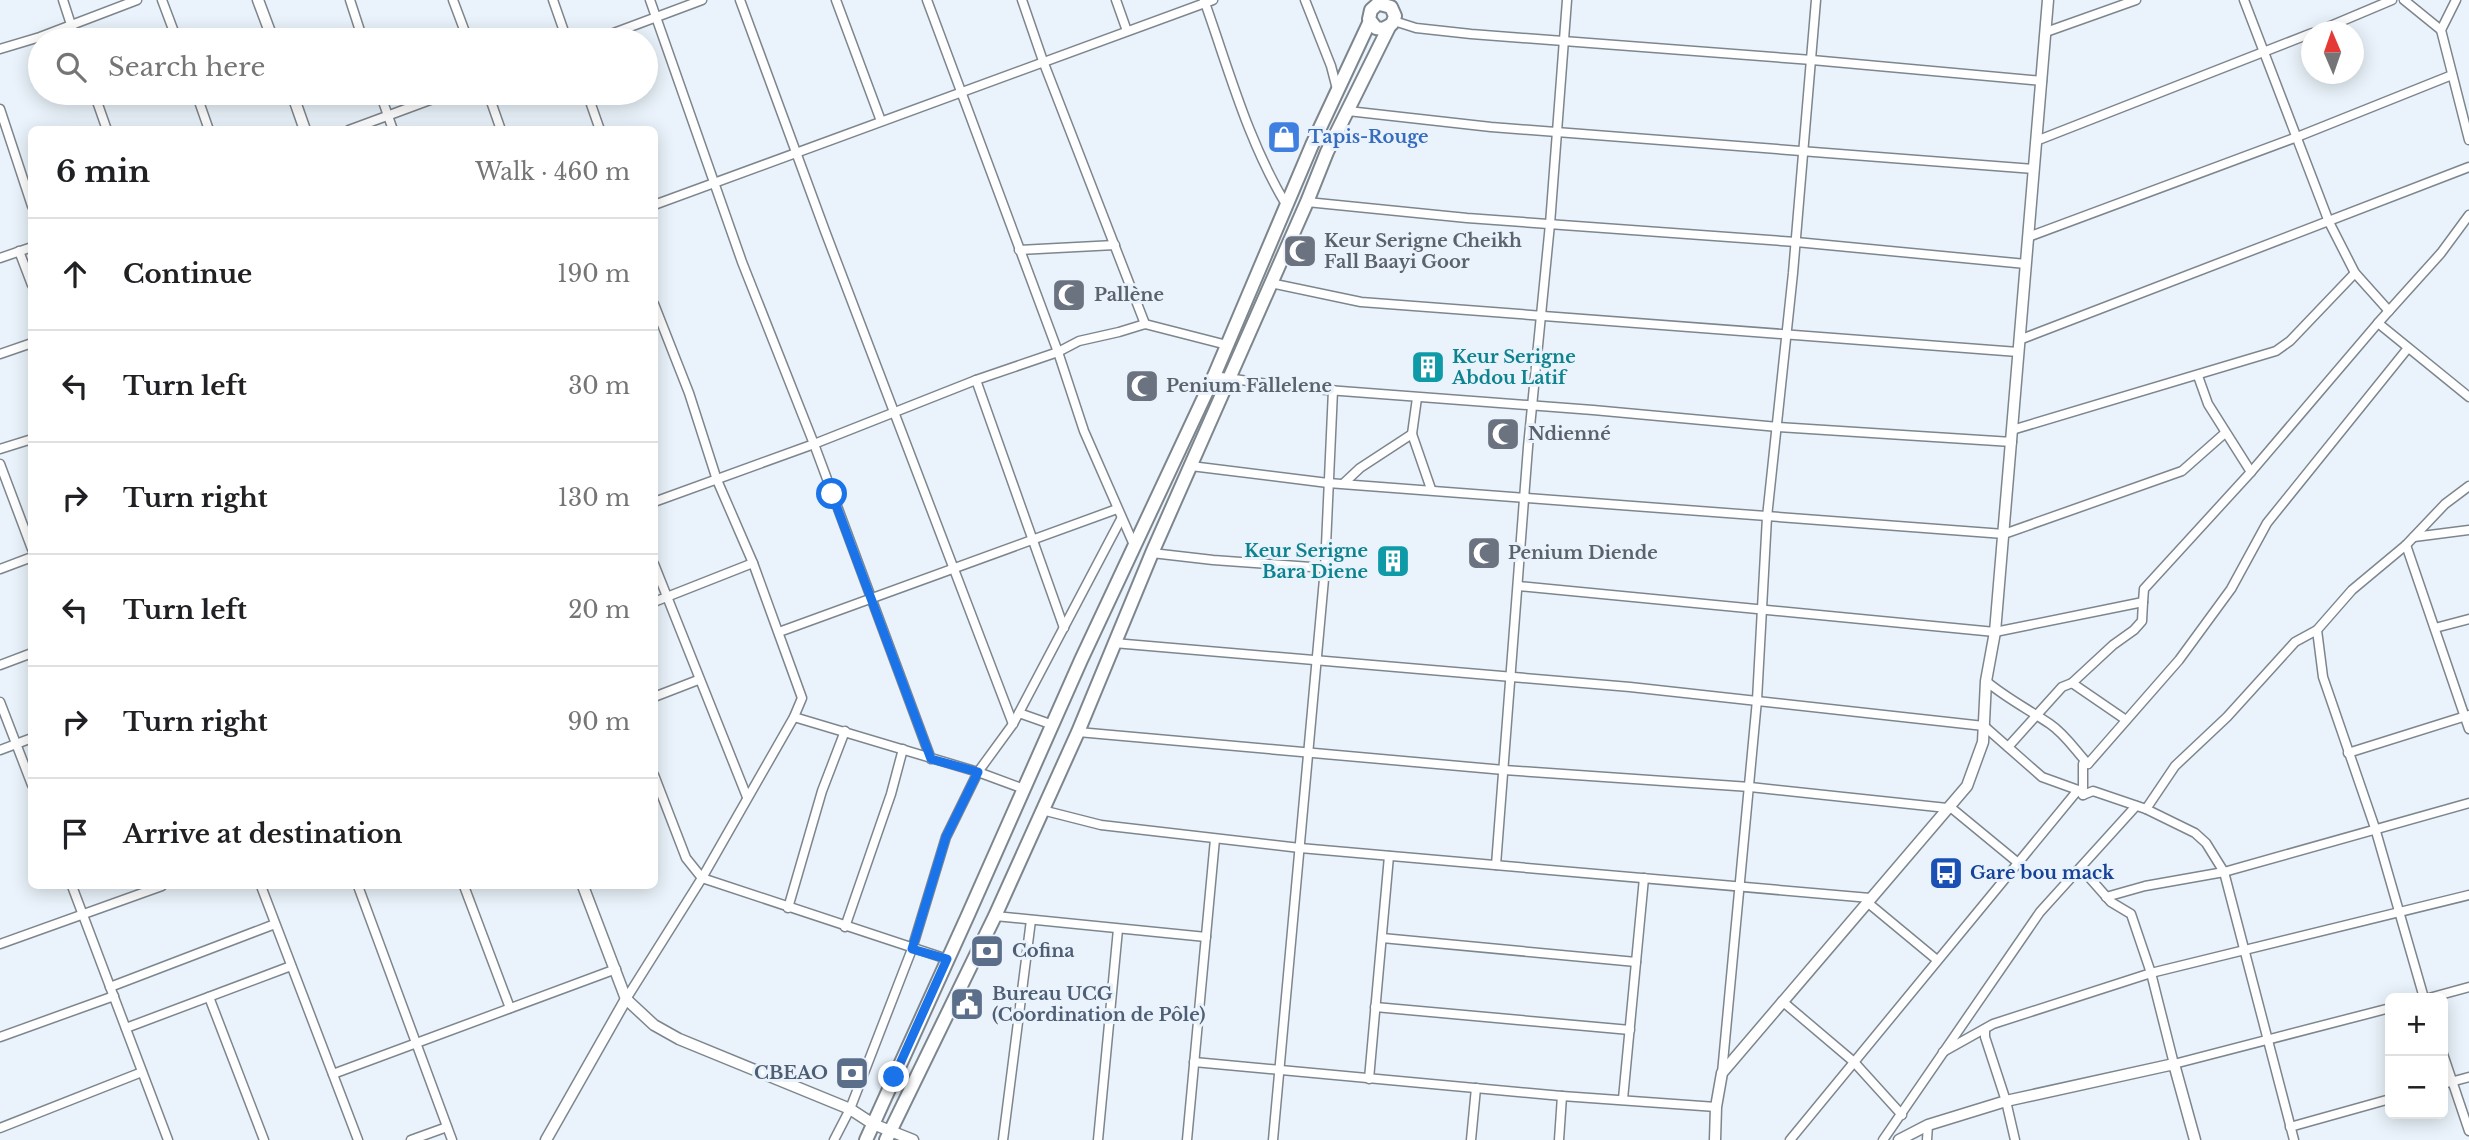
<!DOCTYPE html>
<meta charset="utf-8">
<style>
:root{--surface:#fff;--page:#f2f2f2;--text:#202124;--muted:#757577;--line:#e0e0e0}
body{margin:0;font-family:"Libre Baskerville",serif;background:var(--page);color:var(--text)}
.controls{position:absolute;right:21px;bottom:21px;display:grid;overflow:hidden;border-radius:10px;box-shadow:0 4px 18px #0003}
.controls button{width:63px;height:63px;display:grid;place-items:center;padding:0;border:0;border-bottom:2px solid var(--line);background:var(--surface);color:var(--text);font:35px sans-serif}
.compass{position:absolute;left:2301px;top:21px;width:63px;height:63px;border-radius:50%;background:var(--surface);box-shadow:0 4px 18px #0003;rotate:358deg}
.stop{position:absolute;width:21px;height:21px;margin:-16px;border:5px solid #1a73e8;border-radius:50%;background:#fff}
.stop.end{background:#1a73e8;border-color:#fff;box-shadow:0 2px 7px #0008}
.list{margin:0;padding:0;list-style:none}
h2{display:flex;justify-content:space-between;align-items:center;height:91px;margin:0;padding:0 28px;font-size:30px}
h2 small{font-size:23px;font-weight:400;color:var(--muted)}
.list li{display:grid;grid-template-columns:46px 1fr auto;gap:21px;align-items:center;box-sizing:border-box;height:112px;padding:0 28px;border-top:2px solid var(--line)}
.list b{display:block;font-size:26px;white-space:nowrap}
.list em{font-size:23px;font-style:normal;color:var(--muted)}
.icon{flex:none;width:38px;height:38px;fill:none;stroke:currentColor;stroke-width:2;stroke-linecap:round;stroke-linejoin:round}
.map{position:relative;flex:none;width:2469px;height:1140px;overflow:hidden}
.search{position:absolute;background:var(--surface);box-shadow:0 4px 18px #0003;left:28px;top:28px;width:630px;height:77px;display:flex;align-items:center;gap:18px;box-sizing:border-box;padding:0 24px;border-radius:38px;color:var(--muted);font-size:26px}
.panel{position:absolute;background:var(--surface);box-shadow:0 4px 18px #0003;left:28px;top:126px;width:630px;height:763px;border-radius:10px}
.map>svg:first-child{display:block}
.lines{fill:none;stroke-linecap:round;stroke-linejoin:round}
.minor-casing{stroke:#7e868d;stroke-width:11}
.tertiary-casing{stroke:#7e868d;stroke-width:13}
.primary-casing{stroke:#7e868d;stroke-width:16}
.minor{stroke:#fff;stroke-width:8}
.tertiary{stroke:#fff;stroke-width:10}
.primary{stroke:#fff;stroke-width:12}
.route{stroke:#1a73e8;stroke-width:9}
.labels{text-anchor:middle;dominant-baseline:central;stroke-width:6;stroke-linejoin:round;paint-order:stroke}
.shop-label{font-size:18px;font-weight:bold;fill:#366cbe;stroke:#eaf3fb;text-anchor:start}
.worship-label{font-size:18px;font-weight:bold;fill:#5b616d;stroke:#eaf3fb;text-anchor:start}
.culture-label{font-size:18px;font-weight:bold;fill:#0d838f;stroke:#eaf3fb;text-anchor:start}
.transit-label{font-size:18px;font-weight:bold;fill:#164399;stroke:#eaf3fb;text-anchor:start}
.service-label{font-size:18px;font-weight:bold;fill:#4e5e75;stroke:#eaf3fb;text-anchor:start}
</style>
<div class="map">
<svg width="2469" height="1140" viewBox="0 0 2469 1140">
<rect width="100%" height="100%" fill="#eaf3fb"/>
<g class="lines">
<g class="minor-casing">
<g id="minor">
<polyline points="63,0 76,40"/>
<polyline points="162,0 177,40"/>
<polyline points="350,0 363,40"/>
<polyline points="453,0 468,40"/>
<polyline points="553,0 567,40"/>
<polyline points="650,0 742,262 814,444 931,759"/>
<polyline points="740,0 825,231 1013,724"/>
<polyline points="836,0 881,121"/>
<polyline points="927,0 1058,352 1084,431 1134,545"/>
<polyline points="1022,0 1043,61 1145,324"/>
<polyline points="1116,0 1127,31"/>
<path d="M1204,0C1229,70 1248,142 1287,206"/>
<polyline points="1305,0 1331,66 1337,89"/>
<polyline points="2244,0 2329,222 2355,273 2389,311"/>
<polyline points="2404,0 2441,30"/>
<polyline points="2456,0 2441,30 2469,140"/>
<polyline points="1394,21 1416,28 1471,34 1812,60 2042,81"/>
<polyline points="2046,32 2136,0"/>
<polyline points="2316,32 2392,0"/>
<polyline points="595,40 702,0"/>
<polyline points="0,49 40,37 137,0"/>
<polyline points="94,93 107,130"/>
<polyline points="196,93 209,130"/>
<polyline points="380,93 393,130"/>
<polyline points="488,93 501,130"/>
<polyline points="587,93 600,130"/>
<polyline points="0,109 32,206"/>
<polyline points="1348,111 1491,127 2034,169"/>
<polyline points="349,130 449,93"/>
<polyline points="2036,141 2312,33"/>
<polyline points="1307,202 1467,218 1796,242 2026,264"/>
<polyline points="654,205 1213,0"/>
<polyline points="2028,237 2297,137 2452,75"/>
<polyline points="1019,250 1115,245"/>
<polyline points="19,251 32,285"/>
<polyline points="0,258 32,247"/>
<polyline points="1270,283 1361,302 2018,352"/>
<polyline points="2378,323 2469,397"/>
<polyline points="2019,340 2469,167"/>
<polyline points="0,354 32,343"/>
<polyline points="1214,376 1288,387 1593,410 1778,427 2012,442"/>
<polyline points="2198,376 2208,404 2251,472"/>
<polyline points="976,380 1064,628"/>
<polyline points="1417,398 1412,434 1431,489"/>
<polyline points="2012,430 2276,351 2290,341 2355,273"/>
<polyline points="0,449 32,439"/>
<polyline points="0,464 32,549"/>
<polyline points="1191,466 1328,483 2004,534 2182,471 2225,433"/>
<polyline points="1344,483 1360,468 1412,434"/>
<polyline points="654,502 814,444 976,380 1058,352 1079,341 1119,332 1145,324 1227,345"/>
<polyline points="2414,537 2469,530"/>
<polyline points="2406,545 2469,729"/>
<polyline points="1152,553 1213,560 1325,568"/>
<polyline points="654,564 747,797"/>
<polyline points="0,569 32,557"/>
<polyline points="1518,586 1995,632 2143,602 2144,589 2251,472 2378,323 2441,253 2469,215"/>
<polyline points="654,602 753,563"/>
<polyline points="2435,628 2469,619"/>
<polyline points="779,632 1117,509"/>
<polyline points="1114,643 1630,687 1984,726 2042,777 2078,790 2083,795 2093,791 2146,809"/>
<polyline points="0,665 32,653"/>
<path d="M1986,681C2006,698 2028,709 2050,724C2065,734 2075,750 2088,764H2083V795"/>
<polyline points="2072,683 2126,720"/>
<polyline points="654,697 698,680"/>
<polyline points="0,702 32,785"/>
<polyline points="1019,713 1053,725"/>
<polyline points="794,717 978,772 1024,789"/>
<polyline points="1078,732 1504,770 1750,787 1947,808"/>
<polyline points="2008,747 2062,687 2072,683 2113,645 2134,630 2142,621 2143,602"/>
<polyline points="0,750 32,738"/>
<polyline points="2348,753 2469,715"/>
<polyline points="2088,764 2179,660 2231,589 2267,523 2408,348"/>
<polyline points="654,775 686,858 702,878 947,959"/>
<polyline points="1949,806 2017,862"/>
<polyline points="1042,810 1101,825 1300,848 1870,898"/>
<polyline points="1496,865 1528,447 1550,224 1567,0"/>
<polyline points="2081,868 2111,902 2131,914 2151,973 2174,1064 2390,1008"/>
<polyline points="72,886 168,1140"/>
<polyline points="261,886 358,1140"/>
<polyline points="358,886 452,1140"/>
<polyline points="464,886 510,1008"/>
<polyline points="2106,897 2145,886 2224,872 2469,803"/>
<polyline points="1867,902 1937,960"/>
<polyline points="788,908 822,791 845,731"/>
<polyline points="995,916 1206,937"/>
<polyline points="845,927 891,794 903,749"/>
<polyline points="1382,938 1636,962"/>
<polyline points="0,944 162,886"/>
<polyline points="110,987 275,924"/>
<polyline points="209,997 264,1140"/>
<polyline points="2424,998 2375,828 2323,677 2317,630 2352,590 2406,545 2445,504 2469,486"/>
<polyline points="2429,998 2469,987"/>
<polyline points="626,999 702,878 794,717 802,698 753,563 717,480 689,393 654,304"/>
<polyline points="1782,1001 1854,1062 1902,1115"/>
<polyline points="1375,1007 1630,1030"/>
<polyline points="126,1028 291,966"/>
<polyline points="1985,1029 1985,1037 2006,1101 2015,1140"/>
<polyline points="0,1037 114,996"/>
<polyline points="1943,1052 1993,1024 2151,973 2469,895"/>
<polyline points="2443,1054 2469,1131"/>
<polyline points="1194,1062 1562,1096 1716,1107"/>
<polyline points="1722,1073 1757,700 1767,517 1793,273 1816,0"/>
<polyline points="333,1074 616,969"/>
<polyline points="1369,1079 1389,856"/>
<polyline points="2443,1084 2469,1077"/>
<polyline points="1623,1099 1644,878"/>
<polyline points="2290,1127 2390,1099"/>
<polyline points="0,1128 142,1072"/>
<polyline points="411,1140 447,1127"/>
<polyline points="834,1140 850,1109 912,949 946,837 978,772 1013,724 1121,519"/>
<polyline points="1003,1140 1031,920"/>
<polyline points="1098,1140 1118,929"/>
<polyline points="1187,1140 1215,839"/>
<polyline points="1273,1140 1325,568 1333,390"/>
<polyline points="1471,1140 1476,1088"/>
<polyline points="1559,1140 1562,1096"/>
<polyline points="1790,1140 2078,790"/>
<polyline points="1883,1140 2040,912 2136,806"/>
<polyline points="1927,1140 1928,1125"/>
<polyline points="2294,1140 2224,872 2206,843 2195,833 2146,809 2175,766 2227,717 2295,642 2317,630"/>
</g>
</g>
<g class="tertiary-casing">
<g id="tertiary">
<polyline points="258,0 273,40"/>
<polyline points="292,93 305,130"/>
<polyline points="583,886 626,999 654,1025 679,1039 850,1109 873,1124 913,1140"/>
<polyline points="546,1140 626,999"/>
<polyline points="1715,1140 1716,1107 1722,1073 1967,786 1983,742 1986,681 1995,632 2048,0"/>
<polyline points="1899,1140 1928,1125 2006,1101 2174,1064 2195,1140"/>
</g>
</g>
<g class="primary-casing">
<g id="primary">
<polyline points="1380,4 1391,7 1395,16 1392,24 1383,29 1376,28 1369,19 1371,10 1382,0"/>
<polyline points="866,1140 968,915 1081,660 1214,376 1312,145 1370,21"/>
<polyline points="886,1140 995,916 1078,732 1152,553 1307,202 1327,152 1389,27"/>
</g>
</g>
<use href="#minor" class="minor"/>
<use href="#tertiary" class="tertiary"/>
<use href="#primary" class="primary"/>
</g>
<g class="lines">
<polyline class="route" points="832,494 931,759 978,772 946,837 912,949 947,959 894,1077"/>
</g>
<defs>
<g id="shop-square" transform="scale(1.75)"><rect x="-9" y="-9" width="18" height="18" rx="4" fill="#3f7fe0" stroke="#eaf3fb"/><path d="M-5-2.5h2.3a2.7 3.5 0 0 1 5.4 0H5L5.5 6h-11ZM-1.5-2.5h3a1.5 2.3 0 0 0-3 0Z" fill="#fff"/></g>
<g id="mosque-square" transform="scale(1.75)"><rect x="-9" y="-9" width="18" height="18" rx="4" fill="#6b7280" stroke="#eaf3fb"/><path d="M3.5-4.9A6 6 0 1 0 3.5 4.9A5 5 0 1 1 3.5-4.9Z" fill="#fff"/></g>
<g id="building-square" transform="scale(1.75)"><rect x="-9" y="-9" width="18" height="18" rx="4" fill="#0f9aa8" stroke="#eaf3fb"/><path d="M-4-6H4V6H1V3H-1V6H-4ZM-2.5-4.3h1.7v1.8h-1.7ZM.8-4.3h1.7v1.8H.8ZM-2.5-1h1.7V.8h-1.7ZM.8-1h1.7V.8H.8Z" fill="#fff"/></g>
<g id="bus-square" transform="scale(1.75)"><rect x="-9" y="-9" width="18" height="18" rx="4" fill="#1a4fb4" stroke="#eaf3fb"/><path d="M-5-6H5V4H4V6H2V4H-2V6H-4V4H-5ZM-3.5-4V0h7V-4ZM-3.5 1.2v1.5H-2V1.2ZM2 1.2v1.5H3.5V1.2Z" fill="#fff"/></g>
<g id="bank-square" transform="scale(1.75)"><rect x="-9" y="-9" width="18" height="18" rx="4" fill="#5c6f8a" stroke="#eaf3fb"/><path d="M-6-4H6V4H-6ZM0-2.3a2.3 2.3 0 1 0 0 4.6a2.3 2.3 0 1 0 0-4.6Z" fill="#fff"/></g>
<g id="civic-square" transform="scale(1.75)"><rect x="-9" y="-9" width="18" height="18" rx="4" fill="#5c6f8a" stroke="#eaf3fb"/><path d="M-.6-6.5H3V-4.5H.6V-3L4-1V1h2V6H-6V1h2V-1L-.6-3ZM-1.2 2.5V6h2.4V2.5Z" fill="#fff"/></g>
</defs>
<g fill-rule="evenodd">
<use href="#shop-square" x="1284" y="137"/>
<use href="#mosque-square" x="1300" y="251"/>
<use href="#mosque-square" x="1069" y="295"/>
<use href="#building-square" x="1428" y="367"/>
<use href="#mosque-square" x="1142" y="386"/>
<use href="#mosque-square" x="1503" y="434"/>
<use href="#mosque-square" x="1484" y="553"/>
<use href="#building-square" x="1393" y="561"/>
<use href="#bus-square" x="1946" y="873"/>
<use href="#bank-square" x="987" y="951"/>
<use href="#civic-square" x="967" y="1004"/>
<use href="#bank-square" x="852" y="1073"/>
</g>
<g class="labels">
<g class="shop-label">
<text x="1308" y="137">Tapis-Rouge</text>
</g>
<g class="worship-label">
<text x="1324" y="241">Keur Serigne Cheikh<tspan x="1324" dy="21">Fall Baayi Goor</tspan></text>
<text x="1094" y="295">Pallène</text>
<text x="1166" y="386">Penium Fallelene</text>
<text x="1528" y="434">Ndienné</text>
<text x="1508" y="553">Penium Diende</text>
</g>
<g class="culture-label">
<text x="1452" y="357">Keur Serigne<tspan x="1452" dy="21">Abdou Latif</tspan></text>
<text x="1368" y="551" text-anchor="end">Keur Serigne<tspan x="1368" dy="21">Bara Diene</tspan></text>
</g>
<g class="transit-label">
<text x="1970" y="873">Gare bou mack</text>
</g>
<g class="service-label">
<text x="1012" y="951">Cofina</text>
<text x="992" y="994">Bureau UCG<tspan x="992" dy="21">(Coordination de Pôle)</tspan></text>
<text x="828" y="1073" text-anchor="end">CBEAO</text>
</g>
</g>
</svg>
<div class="controls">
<button>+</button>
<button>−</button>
</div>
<svg class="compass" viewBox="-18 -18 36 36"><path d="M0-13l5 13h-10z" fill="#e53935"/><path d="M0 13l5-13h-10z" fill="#757577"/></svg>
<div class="stop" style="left:832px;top:494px"></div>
<div class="stop end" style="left:894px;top:1077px"></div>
<div class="search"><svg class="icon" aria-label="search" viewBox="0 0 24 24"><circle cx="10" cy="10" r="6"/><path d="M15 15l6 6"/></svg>Search here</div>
<section class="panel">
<h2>6 min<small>Walk · 460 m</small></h2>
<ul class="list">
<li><svg class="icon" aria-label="ahead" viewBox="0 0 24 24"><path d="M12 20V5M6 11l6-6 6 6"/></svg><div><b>Continue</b></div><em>190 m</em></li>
<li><svg class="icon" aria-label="left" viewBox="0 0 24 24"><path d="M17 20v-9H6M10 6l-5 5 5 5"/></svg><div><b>Turn left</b></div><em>30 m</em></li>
<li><svg class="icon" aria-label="right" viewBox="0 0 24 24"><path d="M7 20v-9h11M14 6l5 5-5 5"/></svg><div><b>Turn right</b></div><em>130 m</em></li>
<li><svg class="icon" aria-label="left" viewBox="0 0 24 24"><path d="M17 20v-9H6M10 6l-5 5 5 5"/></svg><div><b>Turn left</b></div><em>20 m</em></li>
<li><svg class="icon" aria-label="right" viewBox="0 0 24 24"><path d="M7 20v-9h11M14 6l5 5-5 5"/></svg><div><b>Turn right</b></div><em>90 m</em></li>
<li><svg class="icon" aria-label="arrive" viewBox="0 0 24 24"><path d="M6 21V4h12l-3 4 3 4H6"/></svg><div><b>Arrive at destination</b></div></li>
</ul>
</section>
</div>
